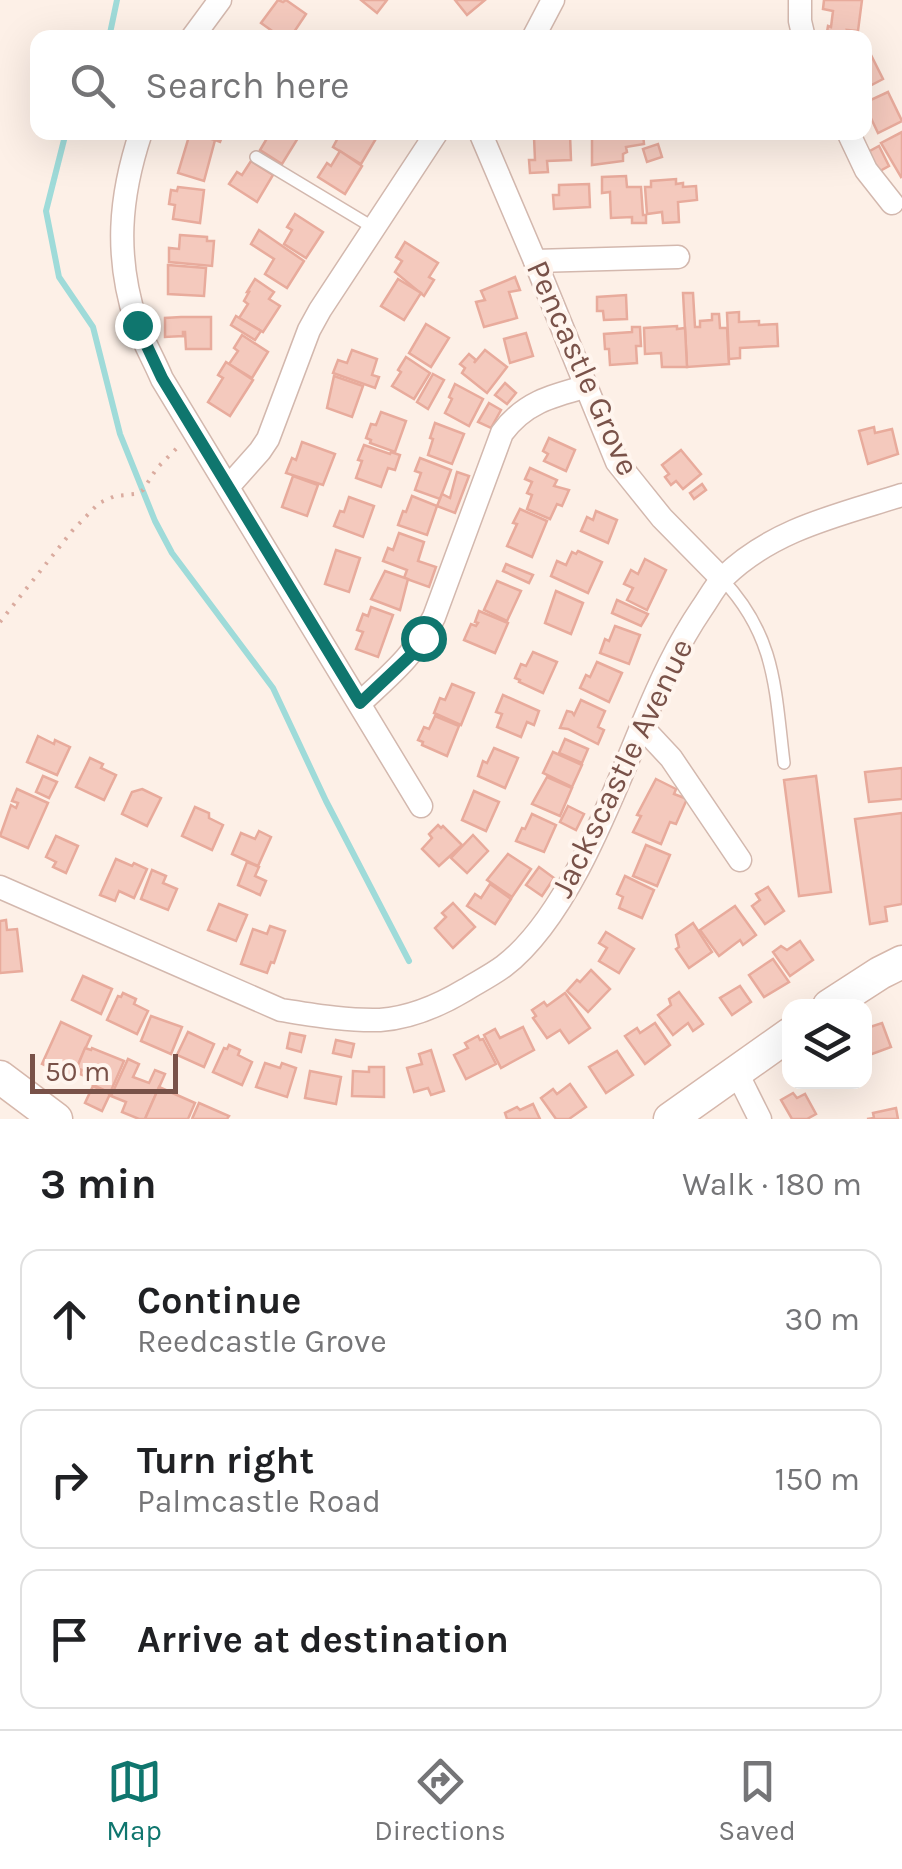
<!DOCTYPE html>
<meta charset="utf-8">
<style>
:root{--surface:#fff;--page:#f6f6f6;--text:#202124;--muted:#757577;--line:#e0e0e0;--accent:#0f766e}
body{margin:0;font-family:Karla,sans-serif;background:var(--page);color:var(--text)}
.controls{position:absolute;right:30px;bottom:30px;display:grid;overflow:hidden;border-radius:20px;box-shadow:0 10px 40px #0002}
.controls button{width:90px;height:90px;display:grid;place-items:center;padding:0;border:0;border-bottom:2px solid var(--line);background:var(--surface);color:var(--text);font:50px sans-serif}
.scale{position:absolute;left:30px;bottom:25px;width:148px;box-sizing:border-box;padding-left:10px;border:5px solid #795249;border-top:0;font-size:28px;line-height:35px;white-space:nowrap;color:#795249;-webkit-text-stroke:8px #fff5ee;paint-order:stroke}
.stop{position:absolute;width:30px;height:30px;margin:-22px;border:8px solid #0f766e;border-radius:50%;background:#fff}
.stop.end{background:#0f766e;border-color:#fff;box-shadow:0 2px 10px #0008}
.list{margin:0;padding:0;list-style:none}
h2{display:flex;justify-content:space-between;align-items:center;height:130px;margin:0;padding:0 40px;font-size:42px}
h2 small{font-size:32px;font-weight:400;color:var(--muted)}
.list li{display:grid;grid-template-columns:65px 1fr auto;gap:30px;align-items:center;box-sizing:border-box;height:140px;margin:0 20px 20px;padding:0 20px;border:2px solid var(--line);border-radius:20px}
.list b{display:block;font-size:38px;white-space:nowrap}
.list p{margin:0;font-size:32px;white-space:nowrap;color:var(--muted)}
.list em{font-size:32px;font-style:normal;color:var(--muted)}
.icon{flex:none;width:55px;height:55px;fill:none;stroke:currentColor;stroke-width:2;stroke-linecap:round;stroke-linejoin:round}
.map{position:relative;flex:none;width:902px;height:1119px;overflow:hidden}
.search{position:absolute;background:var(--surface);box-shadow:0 10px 40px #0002;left:30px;right:30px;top:30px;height:110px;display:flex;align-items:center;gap:25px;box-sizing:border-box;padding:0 35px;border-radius:20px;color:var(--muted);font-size:38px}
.sheet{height:610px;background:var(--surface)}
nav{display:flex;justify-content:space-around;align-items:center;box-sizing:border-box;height:140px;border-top:2px solid var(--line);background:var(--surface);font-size:28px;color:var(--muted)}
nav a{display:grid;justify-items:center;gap:5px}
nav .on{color:var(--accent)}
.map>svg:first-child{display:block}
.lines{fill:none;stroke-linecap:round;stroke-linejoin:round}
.stream{stroke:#9fdbd9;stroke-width:6}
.building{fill:#f4c9bd;stroke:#e8ab9c;stroke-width:2.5}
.lane-casing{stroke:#d3b8ae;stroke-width:14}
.street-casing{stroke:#d3b8ae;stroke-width:25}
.secondary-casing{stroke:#d6b7ab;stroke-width:35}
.path{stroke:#daab9f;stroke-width:4;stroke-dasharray:2.5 8;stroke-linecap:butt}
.lane{stroke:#fff;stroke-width:11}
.street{stroke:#fff;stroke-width:22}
.secondary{stroke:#fff;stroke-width:32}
.route{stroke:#0f766e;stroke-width:12}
.labels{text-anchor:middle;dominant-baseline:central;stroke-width:8;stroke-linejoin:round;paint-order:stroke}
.street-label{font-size:32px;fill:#795249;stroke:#fff5ee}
</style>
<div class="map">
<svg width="902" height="1119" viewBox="0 0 902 1119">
<rect width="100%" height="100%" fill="#fdf0e7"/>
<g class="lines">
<g class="stream">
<polyline points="109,38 117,0"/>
<polyline points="66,132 46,211 59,277 93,327 120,434 155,521 172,553 273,688 326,801 409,961"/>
</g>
</g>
<g class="building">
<polygon points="278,0 283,2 286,0 306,14 290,38 282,38 261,23"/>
<polygon points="361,0 387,0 377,13"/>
<polygon points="455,0 485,0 467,15"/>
<polygon points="824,0 862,0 858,31 847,30 850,38 826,38 828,26 831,27 833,11 823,9"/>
<polygon points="869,51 883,79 864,89 864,53"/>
<polygon points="888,92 902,121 878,133 868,112 864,113 864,103"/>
<polygon points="195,132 224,132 220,142"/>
<polygon points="267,132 288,132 298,138 282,164 260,150 269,135"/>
<polygon points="349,132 369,132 377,137 361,164 333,147 340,134 346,138"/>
<polygon points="592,132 635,132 635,135 643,134 644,144 626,147 627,152 623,154 623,161 592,165"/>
<polygon points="902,132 902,176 901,177 881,143"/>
<polygon points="190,133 215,140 204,181 178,173"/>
<polygon points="570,135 571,160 547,161 548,172 530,173 529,160 535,160 534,137"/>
<polygon points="658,144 662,157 647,162 643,149"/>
<polygon points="879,146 889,166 878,172 868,152"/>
<polygon points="340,151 362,166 345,194 318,177 327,163 331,166"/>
<polygon points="251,161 273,175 257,202 229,184 237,172 242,175"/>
<polygon points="626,176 627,187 641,187 643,215 646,215 646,223 632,223 632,217 611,218 610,192 602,193 602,177"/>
<polygon points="676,179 676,184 683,183 683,187 696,186 697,200 678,202 679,222 663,223 662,212 647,214 645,187 651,187 651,181"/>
<polygon points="589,184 590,207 554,209 553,195 559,195 559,185"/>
<polygon points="178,187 204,190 200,223 173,219 175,205 169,204 171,190 177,191"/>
<polygon points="295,214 323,232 306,258 284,244 292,230 287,227"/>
<polygon points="259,230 304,261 287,288 265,274 274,259 251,244"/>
<polygon points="180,235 207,237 207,241 214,241 212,266 169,262 169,248 179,249"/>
<polygon points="405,242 438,263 429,277 434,280 424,296 395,272 402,261 396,257"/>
<polygon points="168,265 206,268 204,296 168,294"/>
<polygon points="515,277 520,290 509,292 517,318 484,327 476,302 485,300 481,291"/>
<polygon points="255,279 274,292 269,299 280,306 263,332 239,318 248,304 244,301 249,292 247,292"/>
<polygon points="398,279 421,293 404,320 381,306"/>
<polygon points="683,293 693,293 695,327 700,327 700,321 712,320 712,314 719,314 720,328 727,328 729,364 687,367"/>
<polygon points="626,295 627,319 604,320 603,311 597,311 597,297"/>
<polygon points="739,312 739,322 759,321 759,325 777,324 778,346 740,348 740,358 729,359 727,313"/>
<polygon points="236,316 261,331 255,340 231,325"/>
<polygon points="181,317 211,317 211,349 186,349 185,332 183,332 183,336 165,337 165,318"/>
<polygon points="426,324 449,338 431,367 409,353"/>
<polygon points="677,326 677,329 685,328 687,367 662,367 661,353 645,354 644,328"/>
<polygon points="632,327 640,327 641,346 636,346 637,363 610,365 609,349 605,349 604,334 632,332"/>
<polygon points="526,333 533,356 510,363 504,339"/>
<polygon points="242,335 268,352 252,378 229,364 238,351 234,348"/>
<polygon points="352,350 377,359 372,375 379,377 375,388 333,373 338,360 347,363"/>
<polygon points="485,350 507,367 487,393 462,373 465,368 460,364 469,354 476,360 474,363"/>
<polygon points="406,357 430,373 414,399 392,386 401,372 398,370"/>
<polygon points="226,362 253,380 230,416 208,402 223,378 218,375"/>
<polygon points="433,374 444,380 428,409 417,402"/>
<polygon points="334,376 363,386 352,417 327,408"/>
<polygon points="505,383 516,393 507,404 495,395"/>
<polygon points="455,384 483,399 469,426 445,413 452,399 449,397"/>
<polygon points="489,403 501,410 491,428 478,422"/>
<polygon points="381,412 406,421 395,452 370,443 371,440 366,438 371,424 376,425"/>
<polygon points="435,423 464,434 452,464 428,455 433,439 430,438"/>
<polygon points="874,427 875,433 892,429 898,454 868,464 859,431"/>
<polygon points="549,438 575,450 566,471 544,461 548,454 543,451"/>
<polygon points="302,442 335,454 323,485 286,473 292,458 296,460"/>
<polygon points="364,445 390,454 391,452 400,455 395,470 388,468 381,487 356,478 362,461 358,460"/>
<polygon points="681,450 701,474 683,489 676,481 671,485 665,477 669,474 662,465"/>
<polygon points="420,458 451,470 440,499 415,490 421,473 415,471"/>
<polygon points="530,468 557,480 554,486 569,490 562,506 557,504 550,519 527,509 532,495 527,493 532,482 525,479"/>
<polygon points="457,472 469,476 455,513 437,506 442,494 450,498"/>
<polygon points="293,476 318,485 307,516 282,507"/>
<polygon points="702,484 706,490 694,499 690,493"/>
<polygon points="412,496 437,506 427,535 398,525 403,511 406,512"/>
<polygon points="349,497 374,506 363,537 334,526 340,511 344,512"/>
<polygon points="520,509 547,521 532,557 507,546 517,524 513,523"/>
<polygon points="596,511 617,520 608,543 581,531 587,517 593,520"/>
<polygon points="399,533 424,542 418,561 436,567 429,587 404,578 407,570 383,561 388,548 393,550"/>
<polygon points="336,550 360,558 349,592 325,584"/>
<polygon points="578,551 602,562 588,593 551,576 557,561 566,565 572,552 576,554"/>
<polygon points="645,559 666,570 647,610 627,600 633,588 624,584 631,570 638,574"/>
<polygon points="506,564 533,575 529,583 503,571"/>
<polygon points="385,571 408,579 400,610 371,599"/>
<polygon points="497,581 521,591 507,621 484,610"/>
<polygon points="556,591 583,603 571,634 545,623"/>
<polygon points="617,600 648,614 641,626 612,613"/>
<polygon points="371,607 393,615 378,657 356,649 363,632 357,630 363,614 368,616"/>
<polygon points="479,611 508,623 495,653 464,640 471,624 476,626 478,623 475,622"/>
<polygon points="615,626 640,635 629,664 600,653 605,639 609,641"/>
<polygon points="533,652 557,662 543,693 519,682 520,680 515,678 521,664 526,666"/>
<polygon points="597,662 622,673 609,702 580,688 586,675 590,677"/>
<polygon points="452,684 474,693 461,725 434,713 440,698 445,700"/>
<polygon points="503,695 539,711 534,725 527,722 521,737 497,727 502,714 496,712"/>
<polygon points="581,700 605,711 598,727 604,730 598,744 568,729 560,728 567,711 572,712 574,715"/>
<polygon points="435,716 459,726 447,756 422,745 423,742 418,740 424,727 429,729"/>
<polygon points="38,736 54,744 55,740 70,747 57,775 27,762"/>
<polygon points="565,739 588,749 582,763 559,753"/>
<polygon points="494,748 518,758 505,788 478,776 483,761 487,763"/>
<polygon points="553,752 582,765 572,787 543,773"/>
<polygon points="90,758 103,764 101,768 116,775 104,800 76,787"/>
<polygon points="902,768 902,799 869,802 865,772"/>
<polygon points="43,776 57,782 49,798 36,792"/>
<polygon points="816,776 831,892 799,896 784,780"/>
<polygon points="547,777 572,788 560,816 532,804"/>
<polygon points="656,779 676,789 674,794 687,799 676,824 670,822 661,844 633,832 641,816 637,815"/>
<polygon points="17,789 48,803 28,848 0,836 11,805 16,808 18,803 12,801"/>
<polygon points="142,789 161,798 147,826 122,814 132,792"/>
<polygon points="474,791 499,802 486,831 462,820"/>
<polygon points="568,806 584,814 576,830 560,822"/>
<polygon points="195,807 209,813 209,818 223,825 212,850 182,836"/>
<polygon points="902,813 902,904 885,907 887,921 870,924 855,819"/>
<polygon points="532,814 556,825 544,852 516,841 522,828 525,829"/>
<polygon points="438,825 441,828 443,826 462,845 439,866 422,849 432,838 429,834"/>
<polygon points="259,831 271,837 258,866 232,854 241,833 255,839"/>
<polygon points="473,835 488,851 467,873 451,858"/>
<polygon points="56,836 78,846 66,873 53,867 56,862 46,857"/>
<polygon points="646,845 670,855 657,886 633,876"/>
<polygon points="508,854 531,869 512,897 487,880"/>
<polygon points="116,859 132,866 134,863 147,869 134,898 119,891 115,901 100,895"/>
<polygon points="247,862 259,867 255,876 266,881 260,895 238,885"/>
<polygon points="539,867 554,878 542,896 526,885"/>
<polygon points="152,870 166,876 163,883 177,889 168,910 141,899"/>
<polygon points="625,876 654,890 642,918 619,908 623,897 617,894"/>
<polygon points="490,884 511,899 495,924 467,906 475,894 481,898"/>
<polygon points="768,887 784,911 765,924 752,906 760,900 756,894"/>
<polygon points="453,903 475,927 453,948 435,928 446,917 442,913"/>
<polygon points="219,904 247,915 236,941 208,930"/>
<polygon points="735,906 756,935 743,945 740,940 719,956 700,930"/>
<polygon points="6,920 7,930 17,929 22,971 0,973 0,921"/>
<polygon points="693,923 712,952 689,968 676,949 679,947 676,935"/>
<polygon points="270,926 285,931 274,963 271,962 267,973 241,964 253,929 267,934"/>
<polygon points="606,932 634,949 619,973 599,961 607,948 599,943"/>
<polygon points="800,941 813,960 790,976 773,952 781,946 787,950"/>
<polygon points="773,959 789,982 764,997 749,975"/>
<polygon points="591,970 610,989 588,1012 567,991 577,980 580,982"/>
<polygon points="83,976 112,989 101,1014 72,1000"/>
<polygon points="740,986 751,1002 732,1015 720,998"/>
<polygon points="679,992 703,1024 693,1031 688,1023 673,1035 658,1015 671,1005 669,999"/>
<polygon points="123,993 136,999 134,1004 148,1011 137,1034 107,1020 118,996 121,997"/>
<polygon points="565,993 590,1028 569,1043 560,1030 547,1038 533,1018 536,1016 532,1010 544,1002 547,1006"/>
<polygon points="151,1016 182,1027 171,1054 141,1041"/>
<polygon points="61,1022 91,1036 72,1078 42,1064"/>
<polygon points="655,1023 670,1045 645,1064 625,1036 637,1028 640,1033"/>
<polygon points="882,1023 891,1047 864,1057 864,1029"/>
<polygon points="523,1027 534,1050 501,1068 484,1035 495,1029 500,1038"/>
<polygon points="188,1032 214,1044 204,1067 177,1055"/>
<polygon points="290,1033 305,1036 301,1052 287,1048"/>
<polygon points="478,1036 480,1040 483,1039 496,1064 466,1079 454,1055 468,1048 465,1043"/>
<polygon points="336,1040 354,1044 351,1057 333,1053"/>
<polygon points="229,1045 240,1050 238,1055 252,1062 242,1085 213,1072 224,1048 227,1049"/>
<polygon points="85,1048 91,1050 92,1048 124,1061 110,1093 93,1085 95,1080 80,1074 82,1070 79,1069 78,1065"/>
<polygon points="431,1050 444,1091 431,1095 428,1088 414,1092 407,1068 422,1064 419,1054"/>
<polygon points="617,1051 633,1075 606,1093 589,1067"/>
<polygon points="128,1059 139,1064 133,1077 149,1083 155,1070 165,1074 145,1119 139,1119 122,1112 126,1102 111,1096"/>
<polygon points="265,1063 280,1068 282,1063 296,1068 287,1097 256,1087"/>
<polygon points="369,1067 384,1067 384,1097 352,1096 353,1071 369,1072"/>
<polygon points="310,1071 341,1077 336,1104 305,1098"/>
<polygon points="570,1084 586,1107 569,1119 556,1119 541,1098 553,1089 557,1094"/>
<polygon points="93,1086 110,1094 102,1111 85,1103"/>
<polygon points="159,1087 195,1103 188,1119 145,1119"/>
<polygon points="793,1093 797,1098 805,1094 816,1114 807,1119 792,1119 781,1100"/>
<polygon points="199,1103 229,1116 227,1119 192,1119"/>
<polygon points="533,1104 540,1119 507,1119 505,1113 517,1107 520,1110"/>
<polygon points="896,1108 898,1119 867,1119 874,1118 873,1113"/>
</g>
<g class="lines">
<g class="lane-casing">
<g id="lane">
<polyline points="256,157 374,228"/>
<path d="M722,579C776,636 775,689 784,763"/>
</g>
</g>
<g class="street-casing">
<g id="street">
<polyline points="800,0 800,21 804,38"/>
<polyline points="192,38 220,0"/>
<polyline points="533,38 553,0"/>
<path d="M141,132C119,198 115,256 136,322C143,341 154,360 162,379L421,806"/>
<polyline points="480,132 535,261 617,462 662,518 722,579"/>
<polyline points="848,132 866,170 892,203"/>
<polyline points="535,261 678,257"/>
<polyline points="228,487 260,451 268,439 309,330 320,310 437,132"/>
<path d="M360,703C391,674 414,656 434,617L502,433C524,403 551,396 585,387"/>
<polyline points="642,727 671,758 740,860"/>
<path d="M0,887L281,1010C313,1015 347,1021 380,1020C409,1018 440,1005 465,990C478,982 492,975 504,966C568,917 612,797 643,723C660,682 677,645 702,608C709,598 715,586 724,577C773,529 839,515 902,495"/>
<polyline points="736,1071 760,1119"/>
</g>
</g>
<g class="secondary-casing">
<g id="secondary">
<polyline points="829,1006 880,973 902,962"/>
<polyline points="0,1077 56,1119"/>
<polyline points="670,1119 790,1034"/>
</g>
</g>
<polyline class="path" points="0,622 72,531 99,503 115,496 135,494 143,490 157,468 180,445"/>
<use href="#lane" class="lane"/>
<use href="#street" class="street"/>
<use href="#secondary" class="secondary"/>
</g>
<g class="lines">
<polyline class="route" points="137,325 162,378 360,703 410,656 423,638"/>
</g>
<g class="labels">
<g class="street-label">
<text transform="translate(583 368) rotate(66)">Pencastle Grove</text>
<text transform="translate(622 768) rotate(-64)">Jackscastle Avenue</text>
</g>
</g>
</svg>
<div class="controls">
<button><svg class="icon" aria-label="layers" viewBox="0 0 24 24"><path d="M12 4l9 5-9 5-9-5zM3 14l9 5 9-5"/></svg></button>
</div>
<div class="scale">50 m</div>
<div class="stop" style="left:423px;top:638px"></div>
<div class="stop end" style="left:137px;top:325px"></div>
<div class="search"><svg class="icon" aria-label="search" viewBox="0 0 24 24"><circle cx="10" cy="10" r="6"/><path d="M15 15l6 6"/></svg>Search here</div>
</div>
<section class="sheet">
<h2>3 min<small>Walk · 180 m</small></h2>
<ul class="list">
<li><svg class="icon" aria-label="ahead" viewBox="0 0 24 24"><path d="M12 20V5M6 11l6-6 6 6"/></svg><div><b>Continue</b><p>Reedcastle Grove</p></div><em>30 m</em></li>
<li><svg class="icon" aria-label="right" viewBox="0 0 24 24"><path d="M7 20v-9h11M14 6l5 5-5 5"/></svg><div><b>Turn right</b><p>Palmcastle Road</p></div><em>150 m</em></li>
<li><svg class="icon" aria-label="arrive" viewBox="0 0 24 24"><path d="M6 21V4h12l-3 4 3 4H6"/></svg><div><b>Arrive at destination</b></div></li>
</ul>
</section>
<nav>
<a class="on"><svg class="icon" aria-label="map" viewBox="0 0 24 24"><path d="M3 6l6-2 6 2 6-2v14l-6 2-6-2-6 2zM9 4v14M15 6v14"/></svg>Map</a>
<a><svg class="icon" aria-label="directions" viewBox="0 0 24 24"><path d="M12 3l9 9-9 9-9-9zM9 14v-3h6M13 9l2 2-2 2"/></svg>Directions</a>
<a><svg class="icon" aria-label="saved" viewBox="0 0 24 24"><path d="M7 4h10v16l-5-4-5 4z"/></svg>Saved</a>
</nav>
